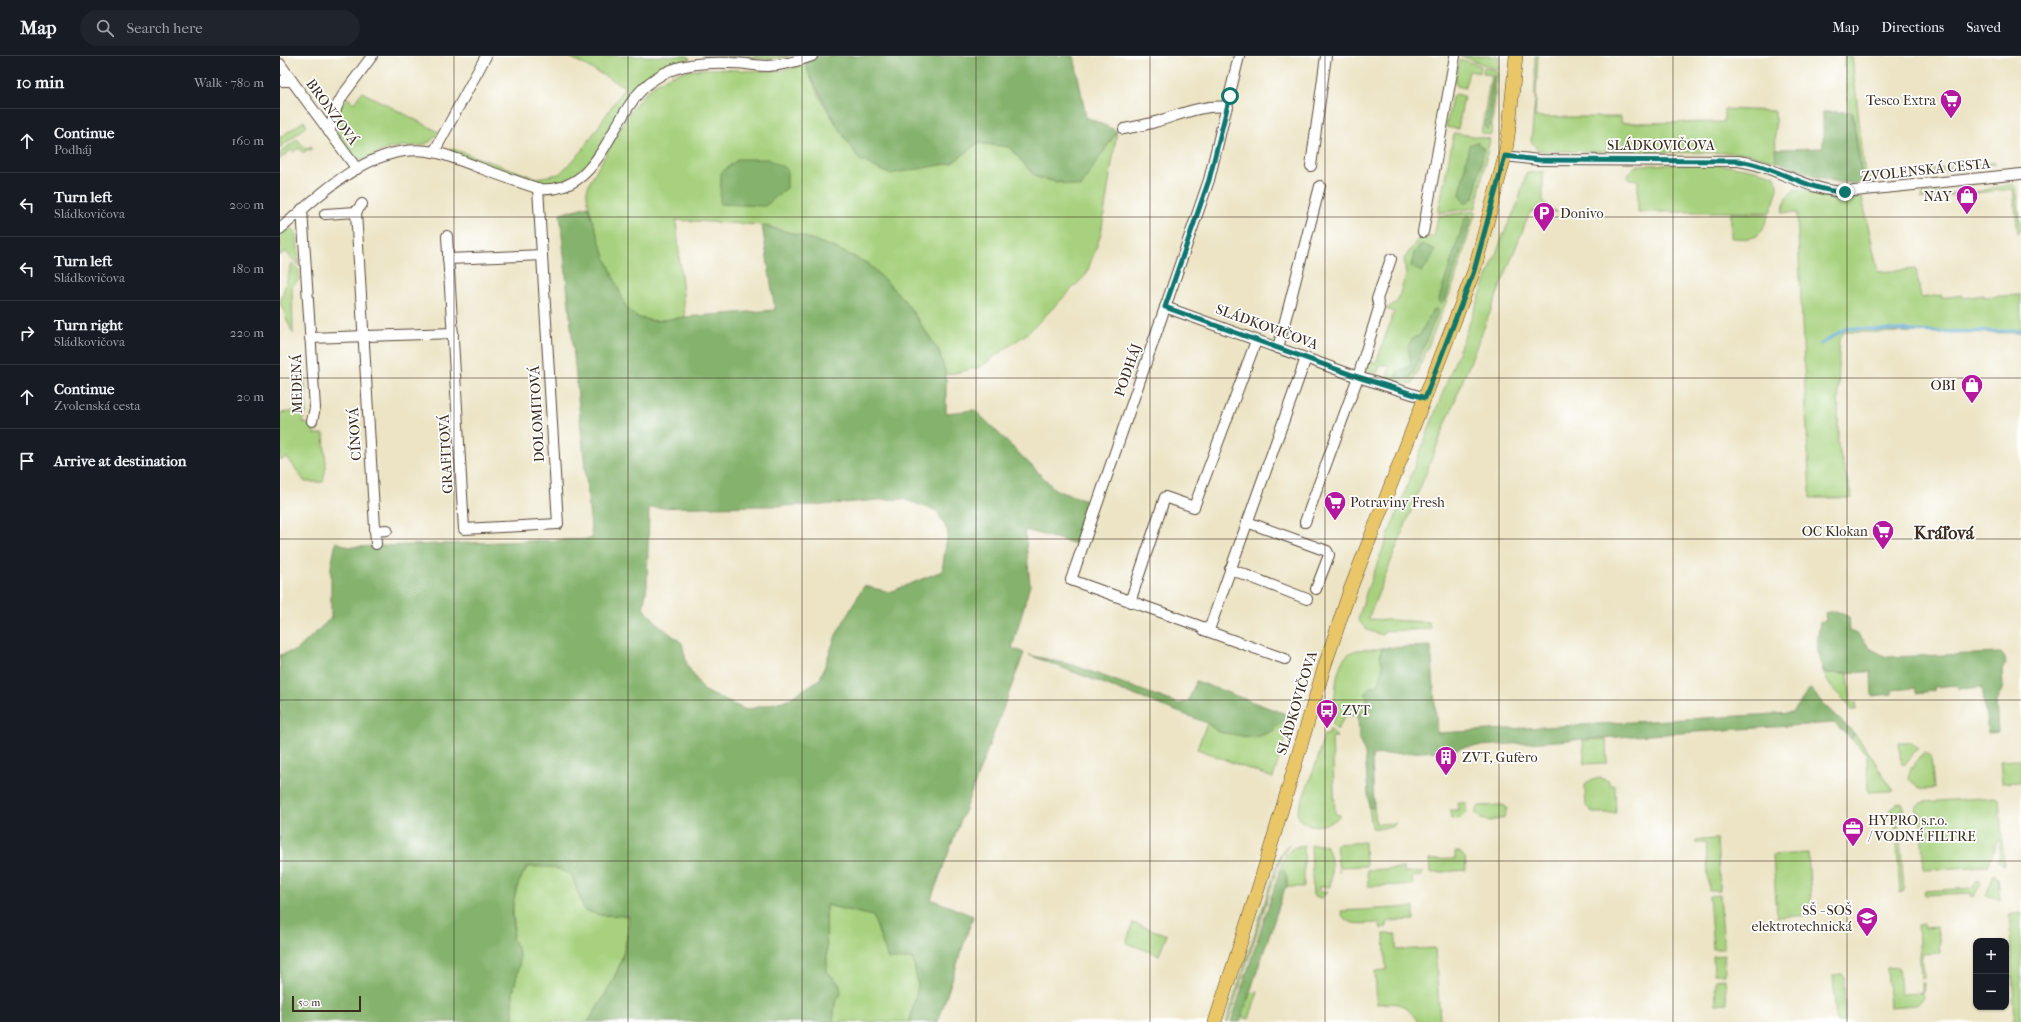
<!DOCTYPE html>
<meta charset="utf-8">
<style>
:root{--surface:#171b24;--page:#20242c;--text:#f1f3f6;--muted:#9ea1a6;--line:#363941}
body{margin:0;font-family:"IM FELL French Canon",serif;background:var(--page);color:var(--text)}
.controls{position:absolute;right:12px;bottom:12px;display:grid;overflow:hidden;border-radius:8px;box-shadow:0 1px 3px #0004}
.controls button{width:36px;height:36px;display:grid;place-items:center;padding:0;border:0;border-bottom:1px solid var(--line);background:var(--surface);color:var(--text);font:20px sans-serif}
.scale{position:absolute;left:12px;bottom:10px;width:69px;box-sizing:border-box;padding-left:4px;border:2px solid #3b2a1e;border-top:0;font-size:11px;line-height:14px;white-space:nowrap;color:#3b2a1e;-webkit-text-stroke:3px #fff;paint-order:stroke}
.stop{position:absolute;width:12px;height:12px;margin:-9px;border:3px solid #0f766e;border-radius:50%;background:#fff}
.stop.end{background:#0f766e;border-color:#fff;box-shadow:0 1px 4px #0008}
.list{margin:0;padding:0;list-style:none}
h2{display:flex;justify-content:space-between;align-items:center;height:52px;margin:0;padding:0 16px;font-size:17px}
h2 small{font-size:13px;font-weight:400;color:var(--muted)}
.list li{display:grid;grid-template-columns:26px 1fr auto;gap:12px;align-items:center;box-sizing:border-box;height:64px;padding:0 16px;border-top:1px solid var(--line)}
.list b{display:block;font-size:15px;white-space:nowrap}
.list p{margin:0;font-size:13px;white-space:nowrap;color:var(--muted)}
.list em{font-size:13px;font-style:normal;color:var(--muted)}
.icon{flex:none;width:22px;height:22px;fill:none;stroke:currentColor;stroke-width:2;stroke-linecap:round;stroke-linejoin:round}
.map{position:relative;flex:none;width:1741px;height:966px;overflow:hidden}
header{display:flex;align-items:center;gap:24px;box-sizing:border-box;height:56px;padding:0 20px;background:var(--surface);border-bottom:1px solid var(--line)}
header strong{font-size:19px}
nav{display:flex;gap:22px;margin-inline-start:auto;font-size:14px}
.search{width:280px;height:36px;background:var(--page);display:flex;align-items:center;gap:10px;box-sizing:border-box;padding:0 14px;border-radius:22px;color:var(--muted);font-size:15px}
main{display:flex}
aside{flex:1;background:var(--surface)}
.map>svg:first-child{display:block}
.green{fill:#a7d17e;stroke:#717e4e}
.forest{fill:#85b36d;stroke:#606e46;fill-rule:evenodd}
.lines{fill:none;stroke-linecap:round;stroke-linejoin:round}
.stream{stroke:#61abd9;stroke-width:3}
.minor-casing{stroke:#564637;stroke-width:12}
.major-casing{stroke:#564637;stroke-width:14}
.minor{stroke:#fff;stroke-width:10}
.major{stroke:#e9c769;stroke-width:13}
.route{stroke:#0f766e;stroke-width:5}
.grid{fill:none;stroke:#3b2a1e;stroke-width:1;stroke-opacity:0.55}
.labels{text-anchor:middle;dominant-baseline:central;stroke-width:3.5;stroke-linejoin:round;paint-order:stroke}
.poi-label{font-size:14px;fill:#3b2a1e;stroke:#fff;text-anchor:end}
.street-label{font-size:14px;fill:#3b2a1e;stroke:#fff}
.district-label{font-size:18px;font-weight:bold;fill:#3b2a1e;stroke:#fff}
</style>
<header>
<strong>Map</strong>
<div class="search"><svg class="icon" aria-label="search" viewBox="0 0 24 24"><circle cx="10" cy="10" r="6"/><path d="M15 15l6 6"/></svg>Search here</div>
<nav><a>Map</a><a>Directions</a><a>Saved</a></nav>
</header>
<main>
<aside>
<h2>10 min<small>Walk · 780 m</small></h2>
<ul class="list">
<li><svg class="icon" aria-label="ahead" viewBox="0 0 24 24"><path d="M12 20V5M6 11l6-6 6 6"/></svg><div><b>Continue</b><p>Podháj</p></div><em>160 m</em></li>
<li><svg class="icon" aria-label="left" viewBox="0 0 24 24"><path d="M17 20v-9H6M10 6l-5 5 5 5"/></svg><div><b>Turn left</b><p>Sládkovičova</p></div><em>200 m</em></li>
<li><svg class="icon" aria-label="left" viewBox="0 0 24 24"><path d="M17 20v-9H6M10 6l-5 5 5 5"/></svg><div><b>Turn left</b><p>Sládkovičova</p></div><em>180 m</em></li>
<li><svg class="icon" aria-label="right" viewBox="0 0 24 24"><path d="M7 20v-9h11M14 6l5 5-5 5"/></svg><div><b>Turn right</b><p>Sládkovičova</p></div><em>220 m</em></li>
<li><svg class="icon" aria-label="ahead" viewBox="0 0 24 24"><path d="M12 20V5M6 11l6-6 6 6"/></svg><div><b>Continue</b><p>Zvolenská cesta</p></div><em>20 m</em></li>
<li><svg class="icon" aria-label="arrive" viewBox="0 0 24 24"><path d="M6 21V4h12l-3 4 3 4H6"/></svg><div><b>Arrive at destination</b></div></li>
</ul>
</aside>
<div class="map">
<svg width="1741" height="966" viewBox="0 0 1741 966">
<rect width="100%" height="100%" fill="#fff"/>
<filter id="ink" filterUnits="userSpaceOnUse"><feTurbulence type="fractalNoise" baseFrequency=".025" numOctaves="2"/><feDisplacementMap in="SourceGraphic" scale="8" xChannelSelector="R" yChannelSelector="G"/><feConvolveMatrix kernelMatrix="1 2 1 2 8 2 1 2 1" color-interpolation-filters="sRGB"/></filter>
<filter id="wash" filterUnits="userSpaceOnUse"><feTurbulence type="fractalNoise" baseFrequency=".012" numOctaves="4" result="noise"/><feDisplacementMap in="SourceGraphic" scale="16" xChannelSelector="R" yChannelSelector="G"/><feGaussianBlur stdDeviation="0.9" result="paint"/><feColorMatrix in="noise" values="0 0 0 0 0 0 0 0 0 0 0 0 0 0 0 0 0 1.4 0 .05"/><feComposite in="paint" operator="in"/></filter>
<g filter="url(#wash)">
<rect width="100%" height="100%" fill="#ece4c5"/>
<g class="green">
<path d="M288,0H408L410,3C391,8 373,14 359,29C324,63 321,132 259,127L173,97L170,92L256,122L279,118L301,96L345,31Z"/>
<polygon points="422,0 508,0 510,1 491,3"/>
<polygon points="1181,0 1219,0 1218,14"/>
<polygon points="1255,0 1258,0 1255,61 1341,61 1341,67 1444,66 1444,53 1495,55 1496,105 1464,97 1262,95 1257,93 1251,85 1255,46"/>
<polygon points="1564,0 1572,0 1585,120 1601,119 1599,125 1581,127 1581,115 1573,57 1569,56"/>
<polygon points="1179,3 1201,10 1200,17 1189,15 1185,32 1177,30 1175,27"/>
<path d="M526,8C535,39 562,77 580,104L672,107L698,87L729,91L756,121L800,131L837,75L821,178L806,219L749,276L700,311L666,319L659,295L625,245L589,208L555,192L519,179L482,169L396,164L405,261C389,263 372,268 357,261C354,260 348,254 346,251C336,237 304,148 307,134C310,123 318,112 324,102C339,77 351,45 376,28C410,4 450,16 488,15C501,15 514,12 526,8Z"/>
<polygon points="1204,11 1218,16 1211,79 1201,77 1211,19 1203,17"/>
<path d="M82,36L159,76C145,96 132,87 112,92C101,94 92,100 83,105L72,99L56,77L60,52L68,42L74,47Z"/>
<polygon points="1176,38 1184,40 1178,73 1166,71 1172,41"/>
<polygon points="24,65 27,70 0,92 0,81"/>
<polygon points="1174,77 1210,83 1196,152 1158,157"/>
<polygon points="17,83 26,93 31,90 31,94 28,93 23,97 19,92 13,96 11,94 0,103 0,97"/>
<polygon points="1715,106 1716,108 1689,113 1645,118 1644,114"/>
<path d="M1359,109C1405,109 1450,104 1495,120C1500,133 1495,143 1490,156H1358V124L1348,123C1348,116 1352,112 1359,109Z"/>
<polygon points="1260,116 1263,116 1263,145 1269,152 1277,156 1250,156 1088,563 1149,566 1150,573 1105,575 1102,579 1087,574 1078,564 1086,537 1224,177 1238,147 1246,117"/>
<path d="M1733,128L1736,131L1741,173L1738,178L1733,133L1641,143L1643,138C1659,136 1674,138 1690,137C1704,135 1718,130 1733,128Z"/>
<polygon points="1516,133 1523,133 1558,142 1582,141 1598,216 1636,213 1641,242 1661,239 1661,242 1682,239 1683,242 1704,239 1704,241 1741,239 1741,277 1564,276 1559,284 1558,389 1572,442 1530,442 1517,157 1502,156 1507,140"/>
<polygon points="1196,155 1174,227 1133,327 1127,328 1107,321 1110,311 1101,308 1097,318 1087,314 1084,310 1088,304 1096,307 1114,256 1106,253 1117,246 1126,219 1124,203 1140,180 1154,181 1158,160"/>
<path d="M1451,157L1489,158C1479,183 1479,183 1451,182Z"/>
<polygon points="8,172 13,173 17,178 19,210 5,195 0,200 0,180"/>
<polygon points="12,207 19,214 20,223 12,230 13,278 0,247"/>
<polygon points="19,308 24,310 26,339 17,339 15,315"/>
<polygon points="26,343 26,357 22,365 34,372 34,378 44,378 46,411 43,426 25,426 7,401 0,405 0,357 18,355 17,344"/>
<path d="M1102,592L1100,600L1103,611L1099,628L1089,632L1086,638L1088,648L1078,659L1065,660L1057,674L1052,669L1057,649L1054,647C1056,631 1056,601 1074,595C1083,592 1093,594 1102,592Z"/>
<polygon points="1542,613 1546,617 1568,617 1571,647 1576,646 1576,654 1571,654 1570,650 1551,631"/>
<polygon points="1008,659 1012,661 993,722 917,693 927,667 938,676 993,675"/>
<path d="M1050,672L1057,681H1052L1055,758L1060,759C1051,772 1020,775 1017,757L1038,702L1044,679H1048Z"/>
<polygon points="1574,677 1588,695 1613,735 1588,736 1587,699 1584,694 1569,681 1573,681"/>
<polygon points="1326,683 1327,707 1304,708 1303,684"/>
<polygon points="1619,686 1630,686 1638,692 1624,709 1621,707"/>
<polygon points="1644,696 1651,701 1654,733 1640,733 1628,722 1630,714"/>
<polygon points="1741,704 1741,726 1722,727 1720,705"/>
<polygon points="1319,722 1329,725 1329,729 1335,729 1336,757 1313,757 1306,749 1305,729 1307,726"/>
<polygon points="1715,741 1719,743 1724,811 1719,806 1720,784 1717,785 1708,810 1644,814 1640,757 1635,757 1637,750 1644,746"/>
<polygon points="1178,747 1186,747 1186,757 1181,762 1171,763 1170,754 1179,754"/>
<polygon points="1620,747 1623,748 1624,753 1618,758 1624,835 1620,837 1615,759 1610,755 1616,748"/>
<polygon points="1223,749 1227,752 1224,762 1211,765 1201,763 1196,758 1196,754 1199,750"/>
<path d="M1089,751H1094L1096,768L1116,767C1111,774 1100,772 1092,772Z"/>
<polygon points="1437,783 1440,835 1429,835 1426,787 1416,787 1416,784"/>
<polygon points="1085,786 1086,810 1059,811 1059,816 1056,788"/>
<polygon points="1009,788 1001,801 948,966 946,966 999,802 1004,793"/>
<path d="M1024,789V831H1007V821L1003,814L999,817C1004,802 1006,791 1024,789Z"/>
<path d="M1031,789H1045C1053,797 1052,819 1050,831H1039V836H1048L1041,842L1033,839Z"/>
<polygon points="1175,796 1180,796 1185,802 1186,814 1150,817 1149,804 1175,803"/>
<polygon points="1528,797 1532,859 1497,861 1493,799"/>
<path d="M266,810L277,812L292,819L304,854L320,859H349C347,905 332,928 308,966H232C235,953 231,949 233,939C235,917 247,904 232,882C236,871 233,863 233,852C232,838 240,822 248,811Z"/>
<polygon points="1124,812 1124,817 1142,816 1142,820 1132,821 1133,829 1088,830 1087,814"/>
<polygon points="1714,818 1718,822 1720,844 1715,841 1706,840"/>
<polygon points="1699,824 1701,828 1694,840 1691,841 1691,837 1645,839 1644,835 1693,832 1696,825"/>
<polygon points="1440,839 1444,893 1433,893 1429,840"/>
<polygon points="546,849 593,860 608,902 633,903 638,930 630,966 553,966 555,947 560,929 547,915"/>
<path d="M1134,851V864L1111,865L1108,866L1106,872L1101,873L1099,867C1086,867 1064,872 1061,855Z"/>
<polygon points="1741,857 1741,966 1735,966 1729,859"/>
<polygon points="853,867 887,879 879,899 846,887"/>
<polygon points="1644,868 1644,872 1658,871 1660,897 1642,898 1644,922 1641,923 1638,869"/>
<path d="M1104,878H1116V894L1155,892L1160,964H1165V966H1138C1125,947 1119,946 1097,948L1095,915L1106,914Z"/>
<polygon points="1444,899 1445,918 1434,918 1433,900"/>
<polygon points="1619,911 1621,938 1642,937 1642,927 1644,927 1643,942 1635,949 1610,951 1607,912"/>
<polygon points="1562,918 1564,921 1565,966 1556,966 1553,919"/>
<polygon points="1445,923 1447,947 1436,948 1435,924"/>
<polygon points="978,936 969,963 962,961 970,937"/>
</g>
<g class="forest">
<polygon points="524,0 794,0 806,61 837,75 800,131 756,121 729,91 698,87 672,107 609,118 580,104 559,73 529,18"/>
<polygon points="1215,18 1210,70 1207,74 1205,71 1213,20"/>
<path d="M1543,56H1569L1572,57L1581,115V127C1545,128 1528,116 1496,105L1495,93L1543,92Z"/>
<polygon points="1197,86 1204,93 1194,141 1185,148 1180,139 1189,89"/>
<polygon points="458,103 487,103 507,113 507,132 485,150 440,148 441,117"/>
<path d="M308,150L324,198L346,251L356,261L375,265L405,261L495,254L482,169L519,179L555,192L589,208L625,245L659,295L666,319V357L695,354L777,435L814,446L801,489L745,474L750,529L732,592L744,597L651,843L693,860L658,966H630L638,930L633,903H608L593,860L546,849L547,915L560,929L561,938L555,947L553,966H308C332,929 347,905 349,860L320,859L304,854L292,819C276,811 265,810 247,811C240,822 235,835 233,849C231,861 236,869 232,882C247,904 235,917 233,939C231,949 235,953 232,966H0V599L17,594L51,562V511L56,486L70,491L312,483L280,158ZM623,443L657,455L668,475L662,515L610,536L584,530L556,579L540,623L507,644L466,654L424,635L407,609L402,587L380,570L363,552L367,530L369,452L542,449L597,444Z"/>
<polygon points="1189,159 1191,163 1165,244 1160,249 1159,243 1185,162"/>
<polygon points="1142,188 1155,194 1148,208 1141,216 1131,210 1134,197"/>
<polygon points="1156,253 1159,254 1131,322 1123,323 1116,320 1117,316 1131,309 1128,290 1133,282 1140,279 1152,255"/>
<path d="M1556,555L1569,561L1570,575L1579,579L1591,593L1607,601L1721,597L1725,602L1726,608L1722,613L1723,631L1716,646L1718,676L1708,677L1702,631L1678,633L1677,629L1654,631V635L1636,637L1635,632L1612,634V638L1592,640L1591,616L1546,617C1535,604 1537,581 1540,566L1546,565L1545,557Z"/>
<polygon points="1151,590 1157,677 1513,657 1530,632 1543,648 1574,677 1573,681 1569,681 1554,667 1184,691 1175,694 1092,699 1094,751 1091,752 1089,751 1085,698 1079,683 1078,659 1088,648 1086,638 1089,632 1099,628 1103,611 1100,600 1102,592"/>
<polygon points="749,599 793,609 899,648 908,646 916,625 1008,659 993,675 974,682 938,676 927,667"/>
<polygon points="1003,814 1005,815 1007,831 1005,832 960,966 951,966 999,817"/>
</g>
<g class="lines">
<polyline class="stream" points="1541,288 1566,272 1657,276 1741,275"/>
</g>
</g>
<g filter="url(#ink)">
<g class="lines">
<g class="minor-casing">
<g id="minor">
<polyline points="959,0 929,124 791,524 925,572 930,571 1026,302"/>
<polyline points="0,8 12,25"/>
<polyline points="0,25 12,25 77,113"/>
<path d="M844,73C854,71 865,69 875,66C899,59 922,48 948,51"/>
<polyline points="49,76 57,50 63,39 92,0"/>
<polyline points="154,96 206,0"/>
<path d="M1225,100L1259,104L1458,105C1496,110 1527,135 1565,136L1741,118"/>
<polyline points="1031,110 1046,0"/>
<polyline points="82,148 76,156 96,488"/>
<polyline points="22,153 35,352 32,365"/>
<polyline points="45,158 76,156"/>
<path d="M0,173C42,137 94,84 154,96C168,99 182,105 195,110C216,118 238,126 260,133C326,138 329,51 376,22C398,7 427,6 452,7C464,7 476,10 488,10C504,9 518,5 532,0"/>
<polyline points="1143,176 1175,0"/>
<polyline points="167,180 184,473 278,468 258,132"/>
<polyline points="168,203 262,199"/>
<polyline points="885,251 1078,321 1145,342"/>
<polyline points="30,282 173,277"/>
<polyline points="998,292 1040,130"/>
<polyline points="967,466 1047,495 1049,499 1036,533"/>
<polyline points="1025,466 1078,321 1099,252 1097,243 1111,203"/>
<polyline points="95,475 107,474"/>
<polyline points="950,513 1027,543"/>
<polyline points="850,546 885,441 914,451 976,285"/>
<polyline points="924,574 1005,603"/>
</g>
</g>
<g class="major-casing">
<polyline id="major" points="935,966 979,830 1044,612 1070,534 1194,215 1225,100 1229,73 1236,0"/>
</g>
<use href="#minor" class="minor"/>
<use href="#major" class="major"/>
</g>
</g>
<g class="lines" filter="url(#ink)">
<path class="route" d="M950,40L929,124L885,251L1078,321L1145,342L1194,215L1225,100L1259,104L1458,105C1496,110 1527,135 1565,136"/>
</g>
<path class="grid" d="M174,0V966M348,0V966M522,0V966M696,0V966M870,0V966M1045,0V966M1219,0V966M1393,0V966M1567,0V966M0,161H1741M0,322H1741M0,483H1741M0,644H1741M0,805H1741"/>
<defs>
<g id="supermarket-pin" transform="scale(1.15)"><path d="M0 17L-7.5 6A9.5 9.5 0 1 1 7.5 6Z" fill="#b5179e" stroke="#fff"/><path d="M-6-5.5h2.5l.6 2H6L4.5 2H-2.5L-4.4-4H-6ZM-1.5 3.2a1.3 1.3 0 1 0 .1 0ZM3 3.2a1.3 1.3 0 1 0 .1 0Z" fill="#fff"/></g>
<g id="shop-pin" transform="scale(1.15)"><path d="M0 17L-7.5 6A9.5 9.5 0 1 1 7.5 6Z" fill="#b5179e" stroke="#fff"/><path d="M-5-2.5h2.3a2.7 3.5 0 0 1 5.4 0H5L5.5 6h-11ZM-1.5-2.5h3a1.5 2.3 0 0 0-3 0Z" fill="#fff"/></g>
<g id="parking-pin" transform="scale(1.15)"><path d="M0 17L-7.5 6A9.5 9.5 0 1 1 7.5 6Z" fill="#b5179e" stroke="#fff"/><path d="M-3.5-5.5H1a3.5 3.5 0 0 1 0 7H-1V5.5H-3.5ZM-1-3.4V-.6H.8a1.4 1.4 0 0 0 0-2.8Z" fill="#fff"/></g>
<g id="bus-pin" transform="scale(1.15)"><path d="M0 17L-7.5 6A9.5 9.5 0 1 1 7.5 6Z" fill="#b5179e" stroke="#fff"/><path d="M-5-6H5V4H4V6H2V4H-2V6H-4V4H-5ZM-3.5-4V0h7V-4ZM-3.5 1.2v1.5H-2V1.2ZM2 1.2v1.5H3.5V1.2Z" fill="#fff"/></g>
<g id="building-pin" transform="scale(1.15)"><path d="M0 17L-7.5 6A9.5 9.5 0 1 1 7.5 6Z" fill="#b5179e" stroke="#fff"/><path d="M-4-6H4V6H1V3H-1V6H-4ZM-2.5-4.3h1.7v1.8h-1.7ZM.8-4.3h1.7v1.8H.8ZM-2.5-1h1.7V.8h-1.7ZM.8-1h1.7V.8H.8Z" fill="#fff"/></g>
<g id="office-pin" transform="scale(1.15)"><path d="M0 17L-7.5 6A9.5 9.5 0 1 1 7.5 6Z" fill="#b5179e" stroke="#fff"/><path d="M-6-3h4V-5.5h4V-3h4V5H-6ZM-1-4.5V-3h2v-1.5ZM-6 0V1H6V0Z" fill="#fff"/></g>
<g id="school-pin" transform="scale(1.15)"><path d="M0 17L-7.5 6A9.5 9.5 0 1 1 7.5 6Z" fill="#b5179e" stroke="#fff"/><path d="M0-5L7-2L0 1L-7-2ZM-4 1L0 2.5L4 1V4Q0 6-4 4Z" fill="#fff"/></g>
</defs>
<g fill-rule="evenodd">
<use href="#supermarket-pin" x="1671" y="44"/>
<use href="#shop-pin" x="1687" y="140"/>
<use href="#parking-pin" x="1264" y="157"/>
<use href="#shop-pin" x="1692" y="329"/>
<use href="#supermarket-pin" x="1055" y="446"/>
<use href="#supermarket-pin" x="1603" y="475"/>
<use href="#bus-pin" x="1047" y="654"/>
<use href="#building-pin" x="1166" y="701"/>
<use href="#office-pin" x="1573" y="772"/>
<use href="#school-pin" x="1587" y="862"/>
</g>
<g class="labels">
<g class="poi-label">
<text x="1656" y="44">Tesco Extra</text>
<text x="1672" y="140">NAY</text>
<text x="1280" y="157" text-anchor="start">Donivo</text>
<text x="1676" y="329">OBI</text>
<text x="1070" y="446" text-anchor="start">Potraviny Fresh</text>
<text x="1588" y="475">OC Klokan</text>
<text x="1062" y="654" text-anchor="start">ZVT</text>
<text x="1182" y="701" text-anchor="start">ZVT, Gufero</text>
<text x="1588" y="764" text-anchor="start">HYPRO s.r.o.<tspan x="1588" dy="16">/ VODNÉ FILTRE</tspan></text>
<text x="1572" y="854">SŠ - SOŠ<tspan x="1572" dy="16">elektrotechnická</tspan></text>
</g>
<g class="street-label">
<text transform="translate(52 56) rotate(54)">BRONZOVÁ</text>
<text x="1381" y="89">SLÁDKOVIČOVA</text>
<text transform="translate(1646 114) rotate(-6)">ZVOLENSKÁ CESTA</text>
<text transform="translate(987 271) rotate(20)">SLÁDKOVIČOVA</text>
<text transform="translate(848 314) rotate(-71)">PODHÁJ</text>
<text transform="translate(17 328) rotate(-91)">MEDENÁ</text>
<text transform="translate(257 358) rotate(-93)">DOLOMITOVÁ</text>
<text transform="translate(75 378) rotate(-93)">CÍNOVÁ</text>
<text transform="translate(166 398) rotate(-93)">GRAFITOVÁ</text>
<text transform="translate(1017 647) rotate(-73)">SLÁDKOVIČOVA</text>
</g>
<g class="district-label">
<text x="1664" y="477">Kráľová</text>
</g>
</g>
</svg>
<div class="controls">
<button>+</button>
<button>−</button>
</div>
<div class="scale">50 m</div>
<div class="stop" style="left:950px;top:40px"></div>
<div class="stop end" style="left:1565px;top:136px"></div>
</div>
</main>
